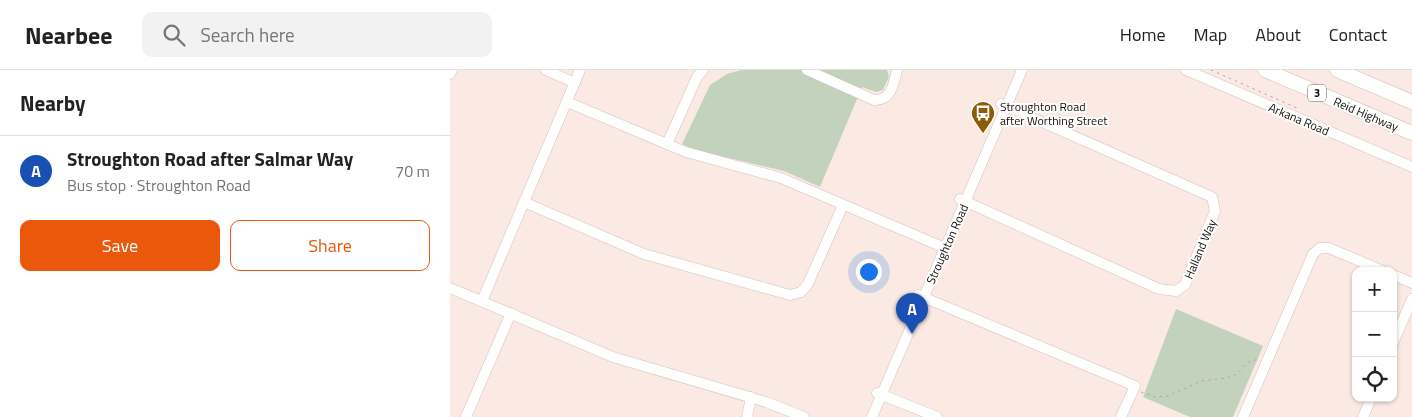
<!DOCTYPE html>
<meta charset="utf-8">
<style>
:root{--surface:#fff;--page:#f2f2f2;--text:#222;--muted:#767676;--line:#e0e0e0;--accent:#ea580c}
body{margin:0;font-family:"Titillium Web",sans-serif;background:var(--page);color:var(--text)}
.controls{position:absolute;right:15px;bottom:15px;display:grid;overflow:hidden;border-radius:10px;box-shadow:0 1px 4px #0004}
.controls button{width:45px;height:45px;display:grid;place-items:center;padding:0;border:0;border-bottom:1px solid var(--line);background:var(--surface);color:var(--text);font:25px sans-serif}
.you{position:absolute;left:418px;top:201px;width:18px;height:18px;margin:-12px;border:4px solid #fff;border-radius:50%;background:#1a73e8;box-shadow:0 0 0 8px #1a73e833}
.badge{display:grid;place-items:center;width:32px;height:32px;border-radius:50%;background:var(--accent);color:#fff;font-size:16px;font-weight:700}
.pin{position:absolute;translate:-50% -41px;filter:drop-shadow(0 1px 2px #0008)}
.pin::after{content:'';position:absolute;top:26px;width:18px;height:15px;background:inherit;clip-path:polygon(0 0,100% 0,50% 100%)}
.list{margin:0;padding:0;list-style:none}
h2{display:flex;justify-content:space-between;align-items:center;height:65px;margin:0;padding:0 20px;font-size:21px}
h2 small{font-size:16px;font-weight:400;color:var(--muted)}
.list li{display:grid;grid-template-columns:32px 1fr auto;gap:15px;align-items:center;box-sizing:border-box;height:70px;padding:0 20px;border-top:1px solid var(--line)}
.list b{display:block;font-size:19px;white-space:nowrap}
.list p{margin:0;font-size:16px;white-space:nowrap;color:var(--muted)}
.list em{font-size:16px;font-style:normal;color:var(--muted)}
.actions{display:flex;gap:10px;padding:15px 20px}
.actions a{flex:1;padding:11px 0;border:1px solid var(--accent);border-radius:10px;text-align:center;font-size:18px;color:var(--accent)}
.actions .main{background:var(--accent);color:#fff}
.icon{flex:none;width:28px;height:28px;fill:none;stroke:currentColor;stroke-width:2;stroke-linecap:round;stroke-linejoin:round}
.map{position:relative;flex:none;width:962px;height:347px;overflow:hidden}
header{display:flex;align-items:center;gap:30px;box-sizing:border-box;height:70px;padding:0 25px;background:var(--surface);border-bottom:1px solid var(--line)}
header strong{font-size:24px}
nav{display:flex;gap:28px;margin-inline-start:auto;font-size:18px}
.search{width:350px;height:45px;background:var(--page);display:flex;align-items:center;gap:12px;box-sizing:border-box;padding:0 18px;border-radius:10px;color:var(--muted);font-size:19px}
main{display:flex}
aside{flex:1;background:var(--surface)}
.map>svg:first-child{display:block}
.green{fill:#c2d2bd}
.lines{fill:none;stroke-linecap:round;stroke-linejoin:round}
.minor-casing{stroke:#d2c2bc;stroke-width:11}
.highway-casing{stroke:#d2c2bc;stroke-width:15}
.path{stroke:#b3a6a1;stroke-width:1;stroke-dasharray:2.5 4;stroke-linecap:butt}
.minor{stroke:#fff;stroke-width:10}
.highway{stroke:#fff;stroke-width:14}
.labels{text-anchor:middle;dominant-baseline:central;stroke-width:4;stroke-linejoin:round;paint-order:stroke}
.shield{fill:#fff;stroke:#5a5755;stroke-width:1}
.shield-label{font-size:11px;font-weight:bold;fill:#140f0c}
.poi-label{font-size:12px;fill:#140f0c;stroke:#fff;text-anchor:start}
.street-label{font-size:12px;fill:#140f0c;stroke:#fff}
</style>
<header>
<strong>Nearbee</strong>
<div class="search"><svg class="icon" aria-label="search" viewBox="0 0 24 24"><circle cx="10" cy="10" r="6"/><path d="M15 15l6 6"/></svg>Search here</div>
<nav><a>Home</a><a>Map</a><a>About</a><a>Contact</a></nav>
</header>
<main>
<aside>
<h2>Nearby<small></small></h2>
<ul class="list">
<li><span class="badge" style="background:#1a4fb4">A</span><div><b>Stroughton Road after Salmar Way</b><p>Bus stop · Stroughton Road</p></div><em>70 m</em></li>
</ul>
<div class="actions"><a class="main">Save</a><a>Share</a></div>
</aside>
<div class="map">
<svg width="962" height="347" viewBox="0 0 962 347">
<rect width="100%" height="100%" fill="#faeae3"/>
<g class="green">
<polygon points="291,0 437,0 439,7 433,20 426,22 412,17 370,117 334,101 245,80 232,74 260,15 277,4"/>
<polygon points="726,239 813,276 783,347 740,347 693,327"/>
</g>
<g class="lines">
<g class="minor-casing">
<g id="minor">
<polyline points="96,0 125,13"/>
<path d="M357,0L424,30C441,31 444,14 447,0"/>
<polyline points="736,0 962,97"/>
<polyline points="0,4 2,0"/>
<polyline points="117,32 236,82 331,108 495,178"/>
<polyline points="217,74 247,7 253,0"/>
<polyline points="510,129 709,219 726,221 735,215 765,141 762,127 551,34"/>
<polyline points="74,132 194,184 340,225 351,222 358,214 393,135"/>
<polyline points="943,205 962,213"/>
<polyline points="0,218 163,287 316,332 354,347"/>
<polyline points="468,225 685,316 671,347"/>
<polyline points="32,231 130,0"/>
<polyline points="943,273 962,229"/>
<polyline points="427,323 487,347"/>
<polyline points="16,347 61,243"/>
<polyline points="297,347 301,327"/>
<polyline points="422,347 572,0"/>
<polyline points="793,347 863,184 870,178 879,178 933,201"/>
<polyline points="913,347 921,328"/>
</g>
</g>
<g class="highway-casing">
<g id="highway">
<polyline points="815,0 962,63"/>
<polyline points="887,0 962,32"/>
</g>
</g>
<g class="path">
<polyline points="761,0 847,38"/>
<polyline points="691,322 704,327 718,326 751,311 776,308 787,304 797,293 808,289"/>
</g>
<use href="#minor" class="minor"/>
<use href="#highway" class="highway"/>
</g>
<defs>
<g id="bus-pin" transform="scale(1.25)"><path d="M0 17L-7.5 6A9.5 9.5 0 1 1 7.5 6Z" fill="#8d5a08" stroke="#fff"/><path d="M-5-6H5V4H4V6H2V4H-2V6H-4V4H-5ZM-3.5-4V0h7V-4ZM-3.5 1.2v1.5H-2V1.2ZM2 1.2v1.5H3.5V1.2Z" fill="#fff"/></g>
</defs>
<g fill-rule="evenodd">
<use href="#bus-pin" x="533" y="43"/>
</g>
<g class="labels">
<rect class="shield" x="858" y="14.5" width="18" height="17" rx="4"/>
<g class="shield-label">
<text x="867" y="23">3</text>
</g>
<g class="poi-label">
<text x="550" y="36">Stroughton Road<tspan x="550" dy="14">after Worthing Street</tspan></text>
</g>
<g class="street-label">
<text transform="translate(916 44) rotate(23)">Reid Highway</text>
<text transform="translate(849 49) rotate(23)">Arkana Road</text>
<text transform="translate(497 174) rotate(-66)">Stroughton Road</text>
<text transform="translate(750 179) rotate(-67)">Halland Way</text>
</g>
</g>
</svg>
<div class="controls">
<button>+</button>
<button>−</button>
<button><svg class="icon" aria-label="locate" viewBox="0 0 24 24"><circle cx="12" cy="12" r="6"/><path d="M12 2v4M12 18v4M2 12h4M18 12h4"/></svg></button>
</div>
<div class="you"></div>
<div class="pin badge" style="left:462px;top:264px;background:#1a4fb4">A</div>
</div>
</main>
